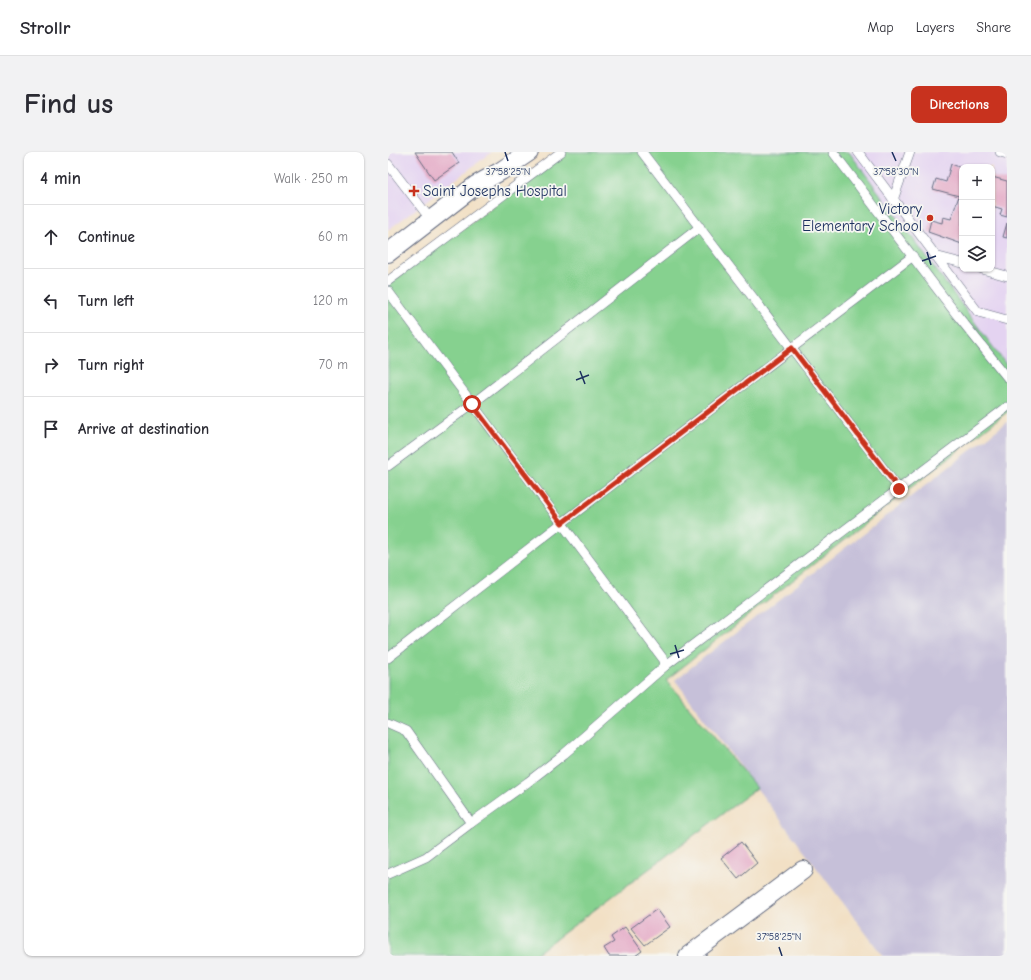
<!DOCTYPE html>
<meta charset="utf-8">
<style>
:root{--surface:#fff;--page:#f2f2f3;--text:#2b2b33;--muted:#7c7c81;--line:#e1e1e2;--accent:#c8321e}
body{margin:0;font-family:"Comic Neue",sans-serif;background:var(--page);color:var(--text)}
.controls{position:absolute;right:12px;top:12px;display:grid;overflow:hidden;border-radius:8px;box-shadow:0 1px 3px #0004}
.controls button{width:36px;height:36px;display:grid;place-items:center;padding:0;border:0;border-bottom:1px solid var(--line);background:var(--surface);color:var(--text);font:20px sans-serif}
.stop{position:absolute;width:12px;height:12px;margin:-9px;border:3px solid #c8321e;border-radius:50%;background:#fff}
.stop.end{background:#c8321e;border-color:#fff;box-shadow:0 1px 4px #0008}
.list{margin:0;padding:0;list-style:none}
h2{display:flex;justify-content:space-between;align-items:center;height:52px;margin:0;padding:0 16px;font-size:17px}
h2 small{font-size:13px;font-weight:400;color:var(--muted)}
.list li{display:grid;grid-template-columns:26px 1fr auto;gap:12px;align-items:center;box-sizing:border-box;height:64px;padding:0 16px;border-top:1px solid var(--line)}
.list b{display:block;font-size:15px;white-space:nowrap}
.list em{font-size:13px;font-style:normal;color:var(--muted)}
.icon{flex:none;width:22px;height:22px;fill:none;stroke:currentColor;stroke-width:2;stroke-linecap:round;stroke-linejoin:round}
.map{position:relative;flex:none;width:619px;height:804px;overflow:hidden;border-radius:8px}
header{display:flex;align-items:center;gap:24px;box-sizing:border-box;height:56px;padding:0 20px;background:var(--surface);border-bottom:1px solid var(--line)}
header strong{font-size:19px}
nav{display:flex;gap:22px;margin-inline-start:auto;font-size:14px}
.intro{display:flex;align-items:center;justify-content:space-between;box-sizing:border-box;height:96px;padding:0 24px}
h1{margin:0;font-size:28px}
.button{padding:10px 18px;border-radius:8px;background:var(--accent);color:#fff;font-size:14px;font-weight:700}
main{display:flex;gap:24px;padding:0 24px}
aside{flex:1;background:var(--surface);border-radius:8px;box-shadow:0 1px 3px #0004}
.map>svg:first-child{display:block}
.built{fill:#e4d3f1;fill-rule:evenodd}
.industrial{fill:#c6c0d9}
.green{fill:#86d18f;stroke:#508076}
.building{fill:#e4aac6}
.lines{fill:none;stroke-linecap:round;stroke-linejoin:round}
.service-casing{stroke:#666d82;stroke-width:10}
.minor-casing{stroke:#666d82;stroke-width:20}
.service{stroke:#fff;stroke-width:9}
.minor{stroke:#fff;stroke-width:18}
.route{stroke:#c8321e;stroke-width:5}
.ticks{fill:none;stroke:#1b2f5e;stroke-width:1.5}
.poi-dot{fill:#c8321e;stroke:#f6f6f2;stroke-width:1.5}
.labels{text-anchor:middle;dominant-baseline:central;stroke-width:3.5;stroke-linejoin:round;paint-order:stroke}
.poi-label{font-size:15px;fill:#1b2f5e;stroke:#f6f6f2;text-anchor:start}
.ticks-label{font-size:10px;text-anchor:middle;fill:#1b2f5e;stroke:#f6f6f2;stroke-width:3.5;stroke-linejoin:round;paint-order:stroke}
</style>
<header>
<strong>Strollr</strong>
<nav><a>Map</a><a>Layers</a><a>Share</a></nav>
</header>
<div class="intro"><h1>Find us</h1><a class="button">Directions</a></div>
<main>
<aside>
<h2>4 min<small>Walk · 250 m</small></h2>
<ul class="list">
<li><svg class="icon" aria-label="ahead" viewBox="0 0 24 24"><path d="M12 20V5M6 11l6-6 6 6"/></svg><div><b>Continue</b></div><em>60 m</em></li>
<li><svg class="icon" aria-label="left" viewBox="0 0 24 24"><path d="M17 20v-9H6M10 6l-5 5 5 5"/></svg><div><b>Turn left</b></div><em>120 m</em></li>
<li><svg class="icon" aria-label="right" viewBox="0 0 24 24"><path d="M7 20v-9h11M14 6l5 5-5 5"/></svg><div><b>Turn right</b></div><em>70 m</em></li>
<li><svg class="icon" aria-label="arrive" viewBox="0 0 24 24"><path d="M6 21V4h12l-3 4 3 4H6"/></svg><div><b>Arrive at destination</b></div></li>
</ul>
</aside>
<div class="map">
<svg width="619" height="804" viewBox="0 0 619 804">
<rect width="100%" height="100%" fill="#f6f6f2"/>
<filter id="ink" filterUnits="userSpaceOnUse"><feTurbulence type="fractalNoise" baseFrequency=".025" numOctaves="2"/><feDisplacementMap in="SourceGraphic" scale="8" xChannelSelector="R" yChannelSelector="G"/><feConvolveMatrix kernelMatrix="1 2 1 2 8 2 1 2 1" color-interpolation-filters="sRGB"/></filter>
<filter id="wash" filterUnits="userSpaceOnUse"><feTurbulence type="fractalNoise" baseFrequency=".012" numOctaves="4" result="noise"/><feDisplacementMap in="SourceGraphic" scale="16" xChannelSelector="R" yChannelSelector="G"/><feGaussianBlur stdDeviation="0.9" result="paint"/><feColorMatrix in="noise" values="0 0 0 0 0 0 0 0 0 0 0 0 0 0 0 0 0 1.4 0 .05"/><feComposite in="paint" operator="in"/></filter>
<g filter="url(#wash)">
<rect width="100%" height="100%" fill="#f2e0c5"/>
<g class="built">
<polygon points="0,0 104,0 0,78"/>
<path d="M461,0H619V214ZM574,15H604V117H574Z"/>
</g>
<polygon class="industrial" points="619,270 619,804 495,804 287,528"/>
<polygon class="green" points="178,0 461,0 619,214 619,260 278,528 369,636 145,804 0,804 0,132"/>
<g id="blocks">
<g class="building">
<polygon points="27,0 64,0 71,11 46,28"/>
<polygon points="563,12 574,16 574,92 540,80 543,68 554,71 555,65 563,67 571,44 545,37 548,27 558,30"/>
<polygon points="604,25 619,29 619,65 612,63 614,57 604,54"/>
<polygon points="619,71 619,86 615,85"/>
<polygon points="353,690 369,711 350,727 333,706"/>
<polygon points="269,757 282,775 257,793 243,776"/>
<polygon points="237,775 254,799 247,804 221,804 216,796 226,790 223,785"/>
</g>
</g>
</g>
<g filter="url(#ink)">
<use href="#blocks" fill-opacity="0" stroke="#666d82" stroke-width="1"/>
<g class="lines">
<g class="service-casing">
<g id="service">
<polyline points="254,0 511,337"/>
<polyline points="445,0 569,163 619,225"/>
<polyline points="470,0 590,160 619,168"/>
<polyline points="612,0 619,2"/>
<polyline points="0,12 43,68"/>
<polyline points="505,48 522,0"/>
<polyline points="547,104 574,111"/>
<polyline points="594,117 619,124"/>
<polyline points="0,129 173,0"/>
<polyline points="0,139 276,508 277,514 176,602 140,630 83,671"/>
<polyline points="0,314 84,252 312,75"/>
<polyline points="0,506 174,371 525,104"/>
<polyline points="277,514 619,255"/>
<polyline points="0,571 18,579 83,671 38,705 0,722"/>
</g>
</g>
<g class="minor-casing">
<g id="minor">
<polyline points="0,101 88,33 113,19 141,0"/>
<polyline points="300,804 415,718"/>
</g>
</g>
<use href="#service" class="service"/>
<use href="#minor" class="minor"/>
</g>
</g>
<g class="lines" filter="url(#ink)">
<polyline class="route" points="84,252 174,371 404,196 511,337"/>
</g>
<path class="ticks" d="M117,0L120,9M504,0L508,9M539,100L543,113M534,109L548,104M192,219L197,232M188,228L201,223M287,493L291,506M282,502L296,498M391,795L394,804"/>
<g class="poi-dot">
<path d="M24 33h4v4h4v4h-4v4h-4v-4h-4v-4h4z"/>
<circle cx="542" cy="66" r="4"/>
</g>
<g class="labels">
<g class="poi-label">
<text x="35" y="39">Saint Josephs Hospital</text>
<text x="534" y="57" text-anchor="end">Victory<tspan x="534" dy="17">Elementary School</tspan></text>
</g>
</g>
<g class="ticks-label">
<text x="120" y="23">37°58'25"N</text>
<text x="508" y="23">37°58'30"N</text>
<text x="391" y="788">37°58'25"N</text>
</g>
</svg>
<div class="controls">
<button>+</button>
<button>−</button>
<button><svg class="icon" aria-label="layers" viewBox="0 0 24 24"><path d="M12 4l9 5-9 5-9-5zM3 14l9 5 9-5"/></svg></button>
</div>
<div class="stop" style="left:84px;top:252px"></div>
<div class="stop end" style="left:511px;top:337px"></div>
</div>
</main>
